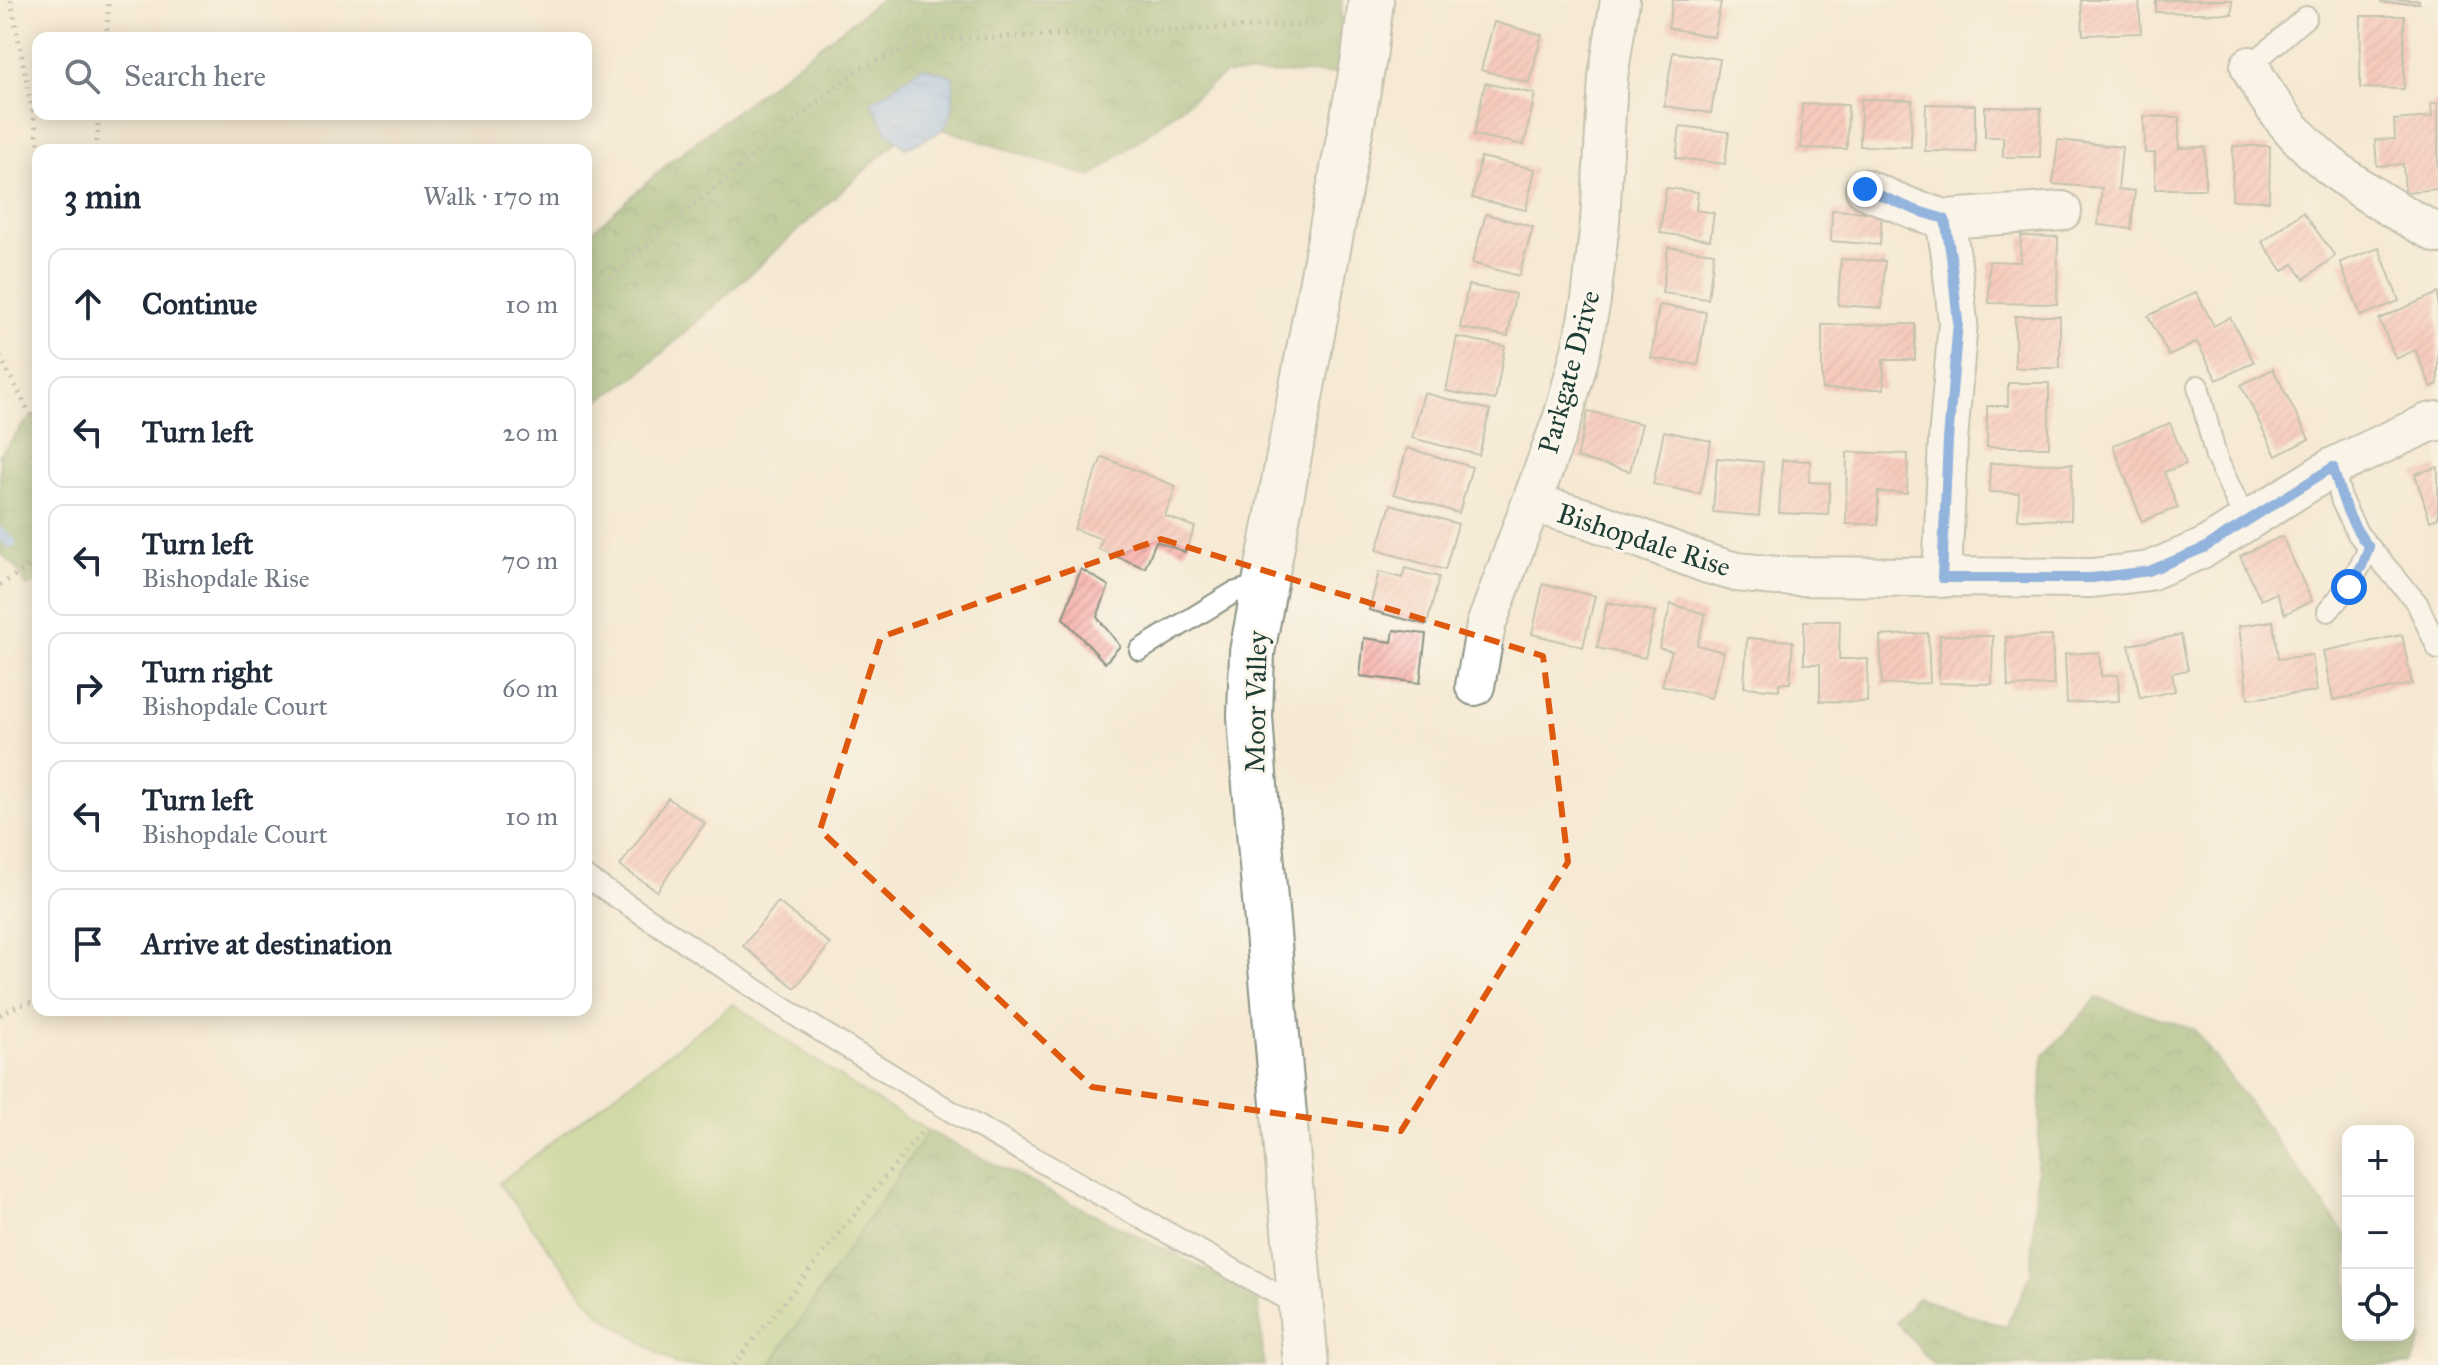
<!DOCTYPE html>
<meta charset="utf-8">
<style>
:root{--surface:#fff;--page:#f6f6f7;--text:#1f2937;--muted:#747a83;--line:#e0e1e3}
body{margin:0;font-family:"IM FELL Great Primer",serif;background:var(--page);color:var(--text)}
.controls{position:absolute;right:24px;bottom:24px;display:grid;overflow:hidden;border-radius:16px;box-shadow:0 4px 20px #0003}
.controls button{width:72px;height:72px;display:grid;place-items:center;padding:0;border:0;border-bottom:2px solid var(--line);background:var(--surface);color:var(--text);font:40px sans-serif}
.stop{position:absolute;width:24px;height:24px;margin:-18px;border:6px solid #1a73e8;border-radius:50%;background:#fff}
.stop.end{background:#1a73e8;border-color:#fff;box-shadow:0 2px 8px #0008}
.list{margin:0;padding:0;list-style:none}
h2{display:flex;justify-content:space-between;align-items:center;height:104px;margin:0;padding:0 32px;font-size:34px}
h2 small{font-size:26px;font-weight:400;color:var(--muted)}
.list li{display:grid;grid-template-columns:52px 1fr auto;gap:24px;align-items:center;box-sizing:border-box;height:112px;margin:0 16px 16px;padding:0 16px;border:2px solid var(--line);border-radius:16px}
.list b{display:block;font-size:30px;white-space:nowrap}
.list p{margin:0;font-size:26px;white-space:nowrap;color:var(--muted)}
.list em{font-size:26px;font-style:normal;color:var(--muted)}
.icon{flex:none;width:44px;height:44px;fill:none;stroke:currentColor;stroke-width:2;stroke-linecap:round;stroke-linejoin:round}
.map{position:relative;flex:none;width:2438px;height:1365px;overflow:hidden}
.search{position:absolute;background:var(--surface);box-shadow:0 4px 20px #0003;left:32px;top:32px;width:560px;height:88px;display:flex;align-items:center;gap:20px;box-sizing:border-box;padding:0 28px;border-radius:16px;color:var(--muted);font-size:30px}
.panel{position:absolute;background:var(--surface);box-shadow:0 4px 20px #0003;left:32px;top:144px;width:560px;height:872px;border-radius:16px}
.map>svg:first-child{display:block}
.grass{fill:#a6c66f;stroke:#628252;stroke-width:2}
.forest{fill:url(#forest-crowns);stroke:#52744b;stroke-width:2}
.water{fill:url(#water-ripples);stroke:#527892;stroke-width:2}
.lines{fill:none;stroke-linecap:round;stroke-linejoin:round}
.stream{stroke:#84b4ef;stroke-width:11}
.building{fill:url(#building-hatch)}
.lane-casing{stroke:#8a9384;stroke-width:24}
.street-casing{stroke:#8a9384;stroke-width:42}
.primary-casing{stroke:#8a9384;stroke-width:48}
.path{stroke:#8a9384;stroke-width:5;stroke-dasharray:2 6;stroke-linecap:butt}
.lane{stroke:#fff;stroke-width:20}
.street{stroke:#fff;stroke-width:38}
.primary{stroke:#fff;stroke-width:44}
.route{stroke:#1a73e8;stroke-width:10}
.marked{fill:none;stroke:#de580e;stroke-width:6;stroke-dasharray:16 10;stroke-linejoin:round}
.labels{text-anchor:middle;dominant-baseline:central;stroke-width:6;stroke-linejoin:round;paint-order:stroke}
.street-label{font-size:28px;fill:#1f3d34;stroke:#fbf7ec}
</style>
<div class="map">
<svg width="2438" height="1365" viewBox="0 0 2438 1365">
<defs>
<pattern id="forest-crowns" width="20" height="18" patternUnits="userSpaceOnUse" patternTransform="scale(2)"><rect width="20" height="18" fill="#84ab62"/><path d="M2 6a3 3 0 1 1 6 0M12 15a3 3 0 1 1 6 0" fill="none" stroke="#6b8c52"/></pattern>
<pattern id="water-ripples" width="26" height="14" patternUnits="userSpaceOnUse" patternTransform="scale(2)"><rect width="26" height="14" fill="#84b4ef"/><path d="M2 4q2-2 4 0t4 0M15 11q2-2 4 0t4 0" fill="none" stroke="#6b94c2"/></pattern>
<pattern id="building-hatch" width="6" height="6" patternUnits="userSpaceOnUse" patternTransform="scale(2)"><rect width="6" height="6" fill="#f7a4a1"/><path d="M-1 1l2-2M0 6l6-6M5 7l2-2" fill="none" stroke="#c78784"/></pattern>
</defs>
<rect width="100%" height="100%" fill="#fbf7ec"/>
<filter id="ink" filterUnits="userSpaceOnUse"><feTurbulence type="fractalNoise" baseFrequency=".0125" numOctaves="2"/><feDisplacementMap in="SourceGraphic" scale="16" xChannelSelector="R" yChannelSelector="G"/><feConvolveMatrix kernelMatrix="1 2 1 2 8 2 1 2 1" color-interpolation-filters="sRGB"/></filter>
<filter id="wash" filterUnits="userSpaceOnUse"><feTurbulence type="fractalNoise" baseFrequency=".006" numOctaves="4" result="noise"/><feDisplacementMap in="SourceGraphic" scale="32" xChannelSelector="R" yChannelSelector="G"/><feGaussianBlur stdDeviation="1.8" result="paint"/><feColorMatrix in="noise" values="0 0 0 0 0 0 0 0 0 0 0 0 0 0 0 0 0 1.4 0 .05"/><feComposite in="paint" operator="in"/></filter>
<g filter="url(#wash)">
<rect width="100%" height="100%" fill="#f5e9d3"/>
<polygon class="grass" points="733,1004 862,1092 928,1131 770,1365 676,1365 597,1312 499,1183"/>
<g class="forest">
<polygon points="880,0 1342,0 1340,73 1225,74 1091,177 919,121 639,374 586,409 586,237 672,160"/>
<polygon points="38,414 38,583 27,586 15,566 0,553 0,454 26,422"/>
<polygon points="2097,998 2194,1029 2348,1238 2348,1335 2408,1335 2408,1320 2422,1338 2411,1365 1934,1365 1896,1322 1918,1298 2006,1327 2031,1274 2043,1057"/>
<polygon points="928,1131 1258,1296 1264,1365 770,1365"/>
</g>
<path class="water" d="M922,67L953,76C955,126 950,130 905,148L886,130L871,102Z"/>
<g class="lines">
<polyline class="stream" points="0,533 11,543"/>
</g>
<g id="blocks">
<g class="building">
<polygon points="1673,0 1707,0 1721,2 1714,37 1668,28"/>
<polygon points="2081,0 2139,0 2141,33 2083,35"/>
<polygon points="2156,0 2232,0 2232,14 2156,12"/>
<rect x="2381" y="0" width="38" height="3"/>
<polygon points="2361,16 2404,16 2404,89 2360,88"/>
<polygon points="1494,22 1542,35 1529,83 1481,70"/>
<polygon points="1673,52 1720,59 1711,113 1664,106"/>
<polygon points="1485,83 1535,94 1524,145 1474,135"/>
<polygon points="1861,99 1912,100 1911,147 1860,146"/>
<polygon points="2431,103 2438,103 2438,189 2405,192 2403,164 2377,166 2375,140 2395,139 2394,120 2432,117"/>
<polygon points="1802,104 1848,105 1847,149 1801,148"/>
<polygon points="1926,104 1975,105 1975,152 1925,151"/>
<polygon points="1985,107 2041,108 2040,157 2003,157 2003,137 1985,137"/>
<polygon points="2144,116 2179,117 2179,148 2205,147 2205,189 2155,189 2155,153 2145,153"/>
<polygon points="1680,126 1729,132 1725,164 1676,158"/>
<polygon points="2058,140 2122,147 2118,189 2135,191 2131,229 2098,225 2102,188 2053,184"/>
<polygon points="2233,146 2270,146 2269,201 2232,200"/>
<polygon points="1481,157 1535,169 1526,210 1472,198"/>
<polygon points="1666,188 1698,192 1696,210 1714,213 1710,240 1660,233"/>
<polygon points="1832,210 1882,213 1880,245 1831,241"/>
<polygon points="2303,212 2335,256 2304,279 2293,264 2283,271 2262,242"/>
<polygon points="1486,214 1533,227 1519,276 1472,263"/>
<polygon points="2021,236 2058,237 2057,304 1989,303 1989,261 2020,262"/>
<polygon points="1668,247 1714,253 1708,299 1662,293"/>
<polygon points="2379,248 2399,301 2361,316 2340,262"/>
<polygon points="1841,259 1885,261 1882,308 1838,305"/>
<polygon points="1468,285 1515,294 1508,336 1460,328"/>
<polygon points="2196,292 2214,326 2230,317 2254,362 2217,380 2197,342 2169,356 2148,316"/>
<polygon points="2438,293 2438,384 2431,387 2415,350 2396,359 2379,319"/>
<polygon points="1659,305 1706,312 1698,365 1651,358"/>
<rect x="2015" y="316" width="45" height="52"/>
<polygon points="1915,324 1915,360 1883,360 1884,389 1822,389 1822,325"/>
<polygon points="1457,337 1505,346 1495,400 1446,391"/>
<polygon points="2273,369 2309,439 2276,456 2241,385"/>
<polygon points="2008,383 2049,383 2049,447 1987,447 1987,406 2008,406"/>
<polygon points="1424,393 1490,410 1479,455 1412,438"/>
<polygon points="1588,411 1642,424 1630,471 1577,458"/>
<polygon points="2170,423 2186,464 2164,472 2178,508 2142,521 2113,445"/>
<polygon points="1664,431 1711,441 1700,494 1653,484"/>
<polygon points="1407,448 1472,467 1459,513 1394,494"/>
<polygon points="1847,452 1908,454 1907,493 1878,492 1878,524 1846,524"/>
<polygon points="1102,457 1176,486 1165,516 1195,527 1185,552 1156,541 1145,568 1098,549 1102,539 1074,529"/>
<polygon points="1717,458 1763,462 1759,516 1713,512"/>
<polygon points="1782,460 1810,461 1809,482 1830,483 1828,515 1779,513"/>
<polygon points="1990,463 2072,464 2071,520 2018,519 2019,493 1989,492"/>
<polygon points="2438,467 2438,518 2430,521 2415,474"/>
<polygon points="1391,504 1458,524 1445,570 1377,550"/>
<polygon points="2282,536 2312,601 2285,614 2276,593 2261,600 2240,556"/>
<polygon points="1405,568 1439,577 1427,625 1369,610 1379,572 1402,578"/>
<polygon points="1081,569 1109,586 1097,617 1120,646 1105,663 1063,618"/>
<polygon points="1543,584 1595,596 1583,647 1532,634"/>
<polygon points="1607,602 1655,612 1645,658 1597,648"/>
<polygon points="1671,604 1706,614 1697,645 1724,652 1711,698 1662,685 1672,651 1659,648"/>
<polygon points="1804,621 1840,621 1839,659 1868,659 1867,702 1820,701 1820,664 1804,664"/>
<polygon points="2273,621 2278,659 2312,655 2317,691 2248,699 2239,626"/>
<polygon points="1394,630 1426,634 1420,683 1360,676 1364,638 1392,642"/>
<polygon points="1928,633 1930,683 1882,685 1880,636"/>
<polygon points="1940,635 1993,636 1992,684 1939,683"/>
<polygon points="2181,635 2188,670 2172,673 2175,691 2140,698 2129,645"/>
<polygon points="2402,635 2412,684 2333,700 2323,651"/>
<polygon points="2052,636 2054,685 2008,687 2006,637"/>
<polygon points="1747,638 1793,641 1790,683 1779,683 1779,690 1744,687"/>
<polygon points="2099,652 2101,676 2118,675 2119,701 2067,703 2065,654"/>
<polygon points="668,798 705,823 657,891 620,866"/>
<polygon points="778,902 830,944 795,988 743,946"/>
</g>
</g>
</g>
<g filter="url(#ink)">
<use href="#blocks" fill-opacity="0" stroke="#8a9384" stroke-width="2"/>
<g class="lines">
<g class="lane-casing">
<g id="lane">
<polyline points="2250,66 2306,17"/>
<polyline points="2198,386 2216,457 2247,524"/>
<polyline points="2333,467 2342,502 2358,534 2417,603 2438,649"/>
<path d="M2328,611C2346,590 2359,572 2369,547"/>
<polyline points="1140,650 1233,593 1263,584"/>
<polyline points="586,877 801,1019 954,1113 1302,1308"/>
</g>
</g>
<g class="street-casing">
<g id="street">
<path d="M2250,66C2291,150 2359,191 2438,234"/>
<polyline points="1865,189 1918,211 1945,219 2062,211"/>
<polyline points="1532,503 1589,519 1708,564 1736,572 1776,576 2092,578 2149,571 2204,548 2333,467 2428,423 2438,421"/>
<polyline points="1942,578 1948,440 1958,322 1951,256 1945,219"/>
<polyline points="1475,686 1486,625 1563,417 1581,351 1591,300 1600,222 1608,77 1620,0"/>
</g>
</g>
<g class="primary-casing">
<polyline id="primary" points="1306,1365 1254,774 1250,716 1252,652 1364,58 1371,0"/>
</g>
<g class="path">
<polyline points="11,0 40,150"/>
<polyline points="106,38 109,0"/>
<polyline points="96,150 99,114"/>
<polyline points="586,299 672,223 858,69 928,40 1327,24"/>
<polyline points="0,357 38,429"/>
<polyline points="0,585 38,561"/>
<polyline points="0,1015 17,1006 38,1000"/>
<polyline points="733,1365 924,1129"/>
</g>
<use href="#lane" class="lane"/>
<use href="#street" class="street"/>
<use href="#primary" class="primary"/>
</g>
</g>
<g class="lines" filter="url(#ink)">
<path class="route" d="M1865,189L1918,211L1945,219L1951,256L1958,322L1948,440L1942,578H2092L2149,571L2204,548L2333,467C2341,497 2349,523 2369,547L2362,566L2349,587"/>
</g>
<path d="M0 0H2438V1365H0ZM1161,539L1543,656L1568,862L1401,1131L1092,1087L820,830L881,637Z" fill="#f5e9d3" fill-opacity=".55" fill-rule="evenodd"/>
<path class="marked" d="M1161,539L1543,656L1568,862L1401,1131L1092,1087L820,830L881,637Z"/>
<g class="labels">
<g class="street-label">
<text transform="translate(1569 372) rotate(-75)">Parkgate Drive</text>
<text transform="translate(1644 540) rotate(18)">Bishopdale Rise</text>
<text transform="translate(1256 702) rotate(-89)">Moor Valley</text>
</g>
</g>
</svg>
<div class="controls">
<button>+</button>
<button>−</button>
<button><svg class="icon" aria-label="locate" viewBox="0 0 24 24"><circle cx="12" cy="12" r="6"/><path d="M12 2v4M12 18v4M2 12h4M18 12h4"/></svg></button>
</div>
<div class="stop" style="left:2349px;top:587px"></div>
<div class="stop end" style="left:1865px;top:189px"></div>
<div class="search"><svg class="icon" aria-label="search" viewBox="0 0 24 24"><circle cx="10" cy="10" r="6"/><path d="M15 15l6 6"/></svg>Search here</div>
<section class="panel">
<h2>3 min<small>Walk · 170 m</small></h2>
<ul class="list">
<li><svg class="icon" aria-label="ahead" viewBox="0 0 24 24"><path d="M12 20V5M6 11l6-6 6 6"/></svg><div><b>Continue</b></div><em>10 m</em></li>
<li><svg class="icon" aria-label="left" viewBox="0 0 24 24"><path d="M17 20v-9H6M10 6l-5 5 5 5"/></svg><div><b>Turn left</b></div><em>20 m</em></li>
<li><svg class="icon" aria-label="left" viewBox="0 0 24 24"><path d="M17 20v-9H6M10 6l-5 5 5 5"/></svg><div><b>Turn left</b><p>Bishopdale Rise</p></div><em>70 m</em></li>
<li><svg class="icon" aria-label="right" viewBox="0 0 24 24"><path d="M7 20v-9h11M14 6l5 5-5 5"/></svg><div><b>Turn right</b><p>Bishopdale Court</p></div><em>60 m</em></li>
<li><svg class="icon" aria-label="left" viewBox="0 0 24 24"><path d="M17 20v-9H6M10 6l-5 5 5 5"/></svg><div><b>Turn left</b><p>Bishopdale Court</p></div><em>10 m</em></li>
<li><svg class="icon" aria-label="arrive" viewBox="0 0 24 24"><path d="M6 21V4h12l-3 4 3 4H6"/></svg><div><b>Arrive at destination</b></div></li>
</ul>
</section>
</div>
